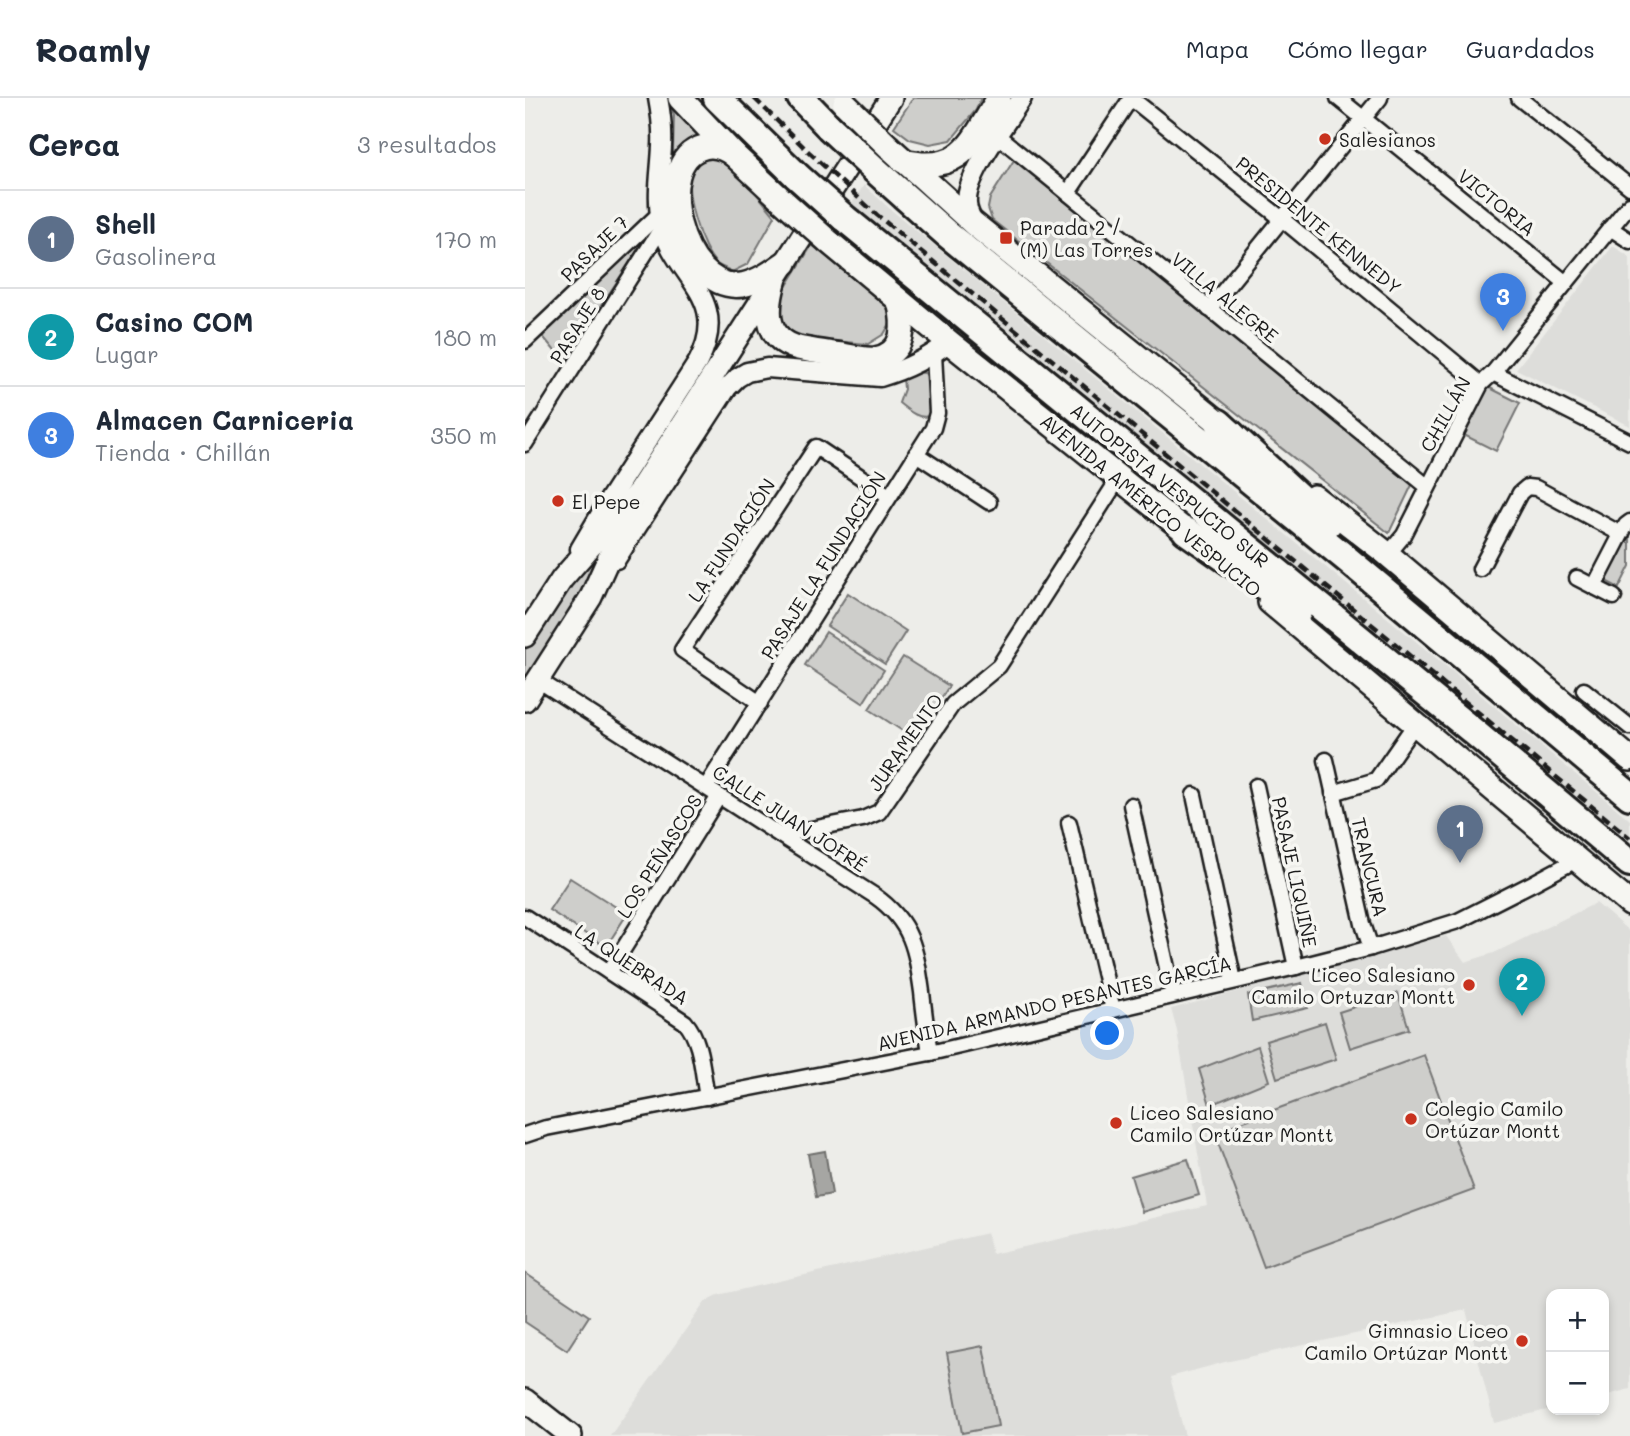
<!DOCTYPE html>
<html lang="es">
<meta charset="utf-8">
<style>
:root{--surface:#fff;--page:#f2f2f3;--text:#1f2937;--muted:#747a83;--line:#e0e1e3;--accent:#1a73e8}
body{margin:0;font-family:Mali,sans-serif;background:var(--page);color:var(--text)}
.controls{position:absolute;right:21px;bottom:21px;display:grid;overflow:hidden;border-radius:14px;box-shadow:0 4px 10px #0003}
.controls button{width:63px;height:63px;display:grid;place-items:center;padding:0;border:0;border-bottom:2px solid var(--line);background:var(--surface);color:var(--text);font:35px sans-serif}
.you{position:absolute;left:583px;top:936px;width:24px;height:24px;margin:-18px;border:5px solid #fff;border-radius:50%;background:#1a73e8;box-shadow:0 0 0 10px #1a73e833}
.badge{display:grid;place-items:center;width:46px;height:46px;border-radius:50%;background:var(--accent);color:#fff;font-size:23px;font-weight:700}
.pin{position:absolute;translate:-50% -58px;filter:drop-shadow(0 2px 4px #0008)}
.pin::after{content:'';position:absolute;top:37px;width:24px;height:21px;background:inherit;clip-path:polygon(0 0,100% 0,50% 100%)}
.list{margin:0;padding:0;list-style:none}
h2{display:flex;justify-content:space-between;align-items:center;height:91px;margin:0;padding:0 28px;font-size:30px}
h2 small{font-size:23px;font-weight:400;color:var(--muted)}
.list li{display:grid;grid-template-columns:46px 1fr auto;gap:21px;align-items:center;box-sizing:border-box;height:98px;padding:0 28px;border-top:2px solid var(--line)}
.list b{display:block;font-size:26px;white-space:nowrap}
.list p{margin:0;font-size:23px;white-space:nowrap;color:var(--muted)}
.list em{font-size:23px;font-style:normal;color:var(--muted)}
.map{position:relative;flex:none;width:1105px;height:1338px;overflow:hidden}
header{display:flex;align-items:center;gap:42px;box-sizing:border-box;height:98px;padding:0 35px;background:var(--surface);border-bottom:2px solid var(--line)}
header strong{font-size:33px}
nav{display:flex;gap:38px;margin-inline-start:auto;font-size:24px}
main{display:flex}
aside{flex:1;background:var(--surface)}
.map>svg:first-child{display:block}
.built{fill:#ddddda}
.green{fill:#cececb;stroke:#757574;stroke-width:2}
.water{fill:#a6a6a3;stroke:#6f6f6d;stroke-width:2}
.lines{fill:none;stroke-linecap:round;stroke-linejoin:round}
.minor-casing{stroke:#1c1c1c;stroke-width:19}
.tertiary-casing{stroke:#1c1c1c;stroke-width:23}
.secondary-casing{stroke:#1c1c1c;stroke-width:26}
.primary-casing{stroke:#1c1c1c;stroke-width:28}
.motorway-casing{stroke:#1c1c1c;stroke-width:32}
.minor{stroke:#f6f6f2;stroke-width:14}
.tertiary{stroke:#f6f6f2;stroke-width:18}
.secondary{stroke:#f6f6f2;stroke-width:21}
.primary{stroke:#f6f6f2;stroke-width:23}
.motorway{stroke:#f6f6f2;stroke-width:26}
.rail{stroke:#1c1c1c;stroke-width:4.5;stroke-dasharray:10 5;stroke-linecap:butt}
.primary-bridge-casing{stroke:#1c1c1c;stroke-width:28;stroke-linecap:butt}
.motorway-bridge-casing{stroke:#1c1c1c;stroke-width:32;stroke-linecap:butt}
.primary-bridge{stroke:#f6f6f2;stroke-width:23}
.motorway-bridge{stroke:#f6f6f2;stroke-width:26}
.poi-dot{fill:#c8321e;stroke:#f6f6f2;stroke-width:2.5}
.labels{text-anchor:middle;dominant-baseline:central;stroke-width:7;stroke-linejoin:round;paint-order:stroke}
.poi-label{font-size:19px;fill:#1c1c1c;stroke:#f6f6f2;text-anchor:start}
.street-label{font-size:19px;fill:#1c1c1c;stroke:#f6f6f2}
</style>
<header>
<strong>Roamly</strong>
<nav><a>Mapa</a><a>Cómo llegar</a><a>Guardados</a></nav>
</header>
<main>
<aside>
<h2>Cerca<small>3 resultados</small></h2>
<ul class="list">
<li><span class="badge" style="background:#5c6f8a">1</span><div><b>Shell</b><p>Gasolinera</p></div><em>170 m</em></li>
<li><span class="badge" style="background:#0f9aa8">2</span><div><b>Casino COM</b><p>Lugar</p></div><em>180 m</em></li>
<li><span class="badge" style="background:#3f7fe0">3</span><div><b>Almacen Carniceria</b><p>Tienda · Chillán</p></div><em>350 m</em></li>
</ul>
</aside>
<div class="map">
<svg width="1105" height="1338" viewBox="0 0 1105 1338">
<rect width="100%" height="100%" fill="#edede9"/>
<filter id="ink" filterUnits="userSpaceOnUse"><feTurbulence type="fractalNoise" baseFrequency=".0143" numOctaves="2"/><feDisplacementMap in="SourceGraphic" scale="14" xChannelSelector="R" yChannelSelector="G"/><feConvolveMatrix kernelMatrix="1 2 1 2 8 2 1 2 1" color-interpolation-filters="sRGB"/></filter>
<g filter="url(#ink)">
<g class="built">
<polygon points="339,87 365,111 933,578 1105,722 1105,748 913,588 363,137 327,105"/>
<polygon points="1088,148 1105,159 1105,328 991,271"/>
<polygon points="1071,805 1105,834 1105,1291 1079,1298 1079,1196 1026,1196 1026,1311 969,1325 941,1212 700,1264 645,1279 660,1338 85,1338 181,1203 193,1197 462,1135 467,1156 682,1108 652,933 646,911 921,838 940,864 969,855"/>
</g>
<g class="green">
<polygon points="143,0 183,39 143,74 148,53 149,17"/>
<polygon points="388,0 456,0 451,12 426,42 405,46 385,41 369,29"/>
<path d="M191,56L231,95L250,118L223,166L207,174C203,171 196,169 192,166C176,152 158,94 166,74C170,62 181,58 191,56Z"/>
<polygon points="489,62 887,387 864,435 467,122 463,110 465,100"/>
<polygon points="122,138 39,264 15,235"/>
<polygon points="287,147 365,210 367,222 359,236 343,246 285,241 269,236 254,222 253,202"/>
<path d="M389,274L400,275C410,287 405,304 404,318C393,322 382,311 374,305L379,291L378,280Z"/>
<polygon points="963,289 995,305 971,353 939,337"/>
<polygon points="1105,430 1105,468 1094,490 1079,482"/>
<polygon points="78,443 71,476 0,589 0,552 47,478"/>
<polygon points="323,495 381,533 360,566 302,528"/>
<polygon points="301,534 359,572 338,605 280,567"/>
<polygon points="378,559 424,588 390,641 344,611"/>
<polygon points="45,780 102,816 81,849 24,812"/>
<polygon points="777,885 783,910 727,923 723,897"/>
<polygon points="873,895 884,931 825,950 814,914"/>
<polygon points="800,924 811,961 752,980 741,943"/>
<polygon points="733,948 744,983 685,1007 674,971"/>
<polygon points="899,957 949,1092 739,1169 689,1034"/>
<polygon points="663,1061 674,1097 617,1114 606,1078"/>
<polygon points="0,1175 64,1218 42,1252 0,1224"/>
<polygon points="458,1248 473,1328 437,1335 422,1255"/>
</g>
<polygon class="water" points="300,1053 307,1096 291,1099 283,1056"/>
<g class="lines">
<g class="minor-casing">
<g id="minor">
<polyline points="606,0 757,121 956,286"/>
<polyline points="813,0 1041,185"/>
<polyline points="994,0 1105,89"/>
<polyline points="473,38 903,389"/>
<polyline points="543,95 606,0"/>
<polyline points="1085,130 1105,143"/>
<polyline points="684,211 855,0"/>
<polyline points="0,243 135,115"/>
<polyline points="968,275 1105,344"/>
<polyline points="0,346 137,129"/>
<polyline points="391,356 464,404"/>
<polyline points="861,455 869,449 879,437 956,286 968,275 1105,106"/>
<polyline points="955,471 995,395 1002,389 1011,390 1096,436"/>
<polyline points="1052,480 1089,499"/>
<polyline points="1069,489 1101,427 1105,424"/>
<path d="M13,582L350,798C387,824 391,852 397,894C399,914 402,935 405,955"/>
<polyline points="1059,592 1105,629"/>
<polyline points="235,605 157,552 291,349 364,398"/>
<polyline points="801,662 838,826 846,850"/>
<polyline points="731,688 771,869"/>
<polyline points="181,689 408,330 412,315 409,255"/>
<polyline points="808,695 851,682 890,626"/>
<polyline points="669,697 709,883"/>
<polyline points="606,707 648,897"/>
<polyline points="544,725 588,912"/>
<polyline points="255,737 338,721 354,714 428,606 474,568 594,380"/>
<path d="M0,819L160,924C177,943 177,974 182,999"/>
<polyline points="84,874 194,698"/>
<polyline points="0,1037 21,1030 108,1013 405,955 771,869 846,850 933,823 1008,785 1051,762"/>
</g>
</g>
<g class="tertiary-casing">
<g id="tertiary">
<path d="M449,126C446,119 442,112 442,105C440,78 482,24 497,0"/>
<path d="M55,451L84,402L173,264C208,198 147,179 136,123C131,98 136,73 137,48C138,32 136,16 133,0"/>
<path d="M91,461L202,290L212,280L222,274L242,270L355,279C379,272 404,260 424,244"/>
</g>
</g>
<g class="secondary-casing">
<g id="secondary">
<polyline points="0,538 37,481 114,393 366,0"/>
<polyline points="0,602 66,499 104,415"/>
<polyline points="0,1302 46,1338"/>
</g>
</g>
<g class="primary-casing">
<g id="primary">
<polyline points="155,0 209,57 257,102"/>
<polyline points="364,49 449,126 707,335"/>
<path d="M209,57C201,51 190,46 179,49C124,62 155,195 217,187C233,184 247,174 260,165"/>
<path d="M378,63C438,77 446,44 474,0"/>
<polyline points="304,144 424,244 674,444"/>
<path d="M250,180C242,208 237,240 273,250C287,253 302,255 317,257C327,259 339,262 350,261C381,256 380,227 374,203"/>
<polyline points="789,399 861,455 1105,661"/>
<polyline points="745,504 1105,806"/>
</g>
</g>
<g class="motorway-casing">
<g id="motorway">
<polyline points="192,0 272,78"/>
<polyline points="276,0 304,29"/>
<polyline points="349,71 422,136 823,462 1105,698"/>
<polyline points="318,119 949,634 1105,765"/>
<polyline points="694,325 803,426"/>
<polyline points="661,433 774,512"/>
</g>
</g>
<use href="#minor" class="minor"/>
<use href="#tertiary" class="tertiary"/>
<use href="#secondary" class="secondary"/>
<use href="#primary" class="primary"/>
<use href="#motorway" class="motorway"/>
<polyline class="rail" points="229,0 285,55 352,117 1105,740"/>
<g class="primary-bridge-casing">
<g id="primary-bridge">
<polyline points="320,6 364,49"/>
<polyline points="257,102 304,144"/>
</g>
</g>
<g class="motorway-bridge-casing">
<g id="motorway-bridge">
<polyline points="304,29 349,71"/>
<polyline points="272,78 318,119"/>
</g>
</g>
<use href="#primary-bridge" class="primary-bridge"/>
<use href="#motorway-bridge" class="motorway-bridge"/>
</g>
</g>
<g class="poi-dot">
<circle cx="800" cy="41" r="7"/>
<rect x="474" y="133" width="14" height="14" rx="3.5"/>
<circle cx="33" cy="403" r="7"/>
<circle cx="944" cy="887" r="7"/>
<circle cx="886" cy="1021" r="7"/>
<circle cx="591" cy="1025" r="7"/>
<circle cx="997" cy="1243" r="7"/>
</g>
<g class="labels">
<g class="poi-label">
<text x="814" y="41">Salesianos</text>
<text x="495" y="129">Parada 2 /<tspan x="495" dy="22">(M) Las Torres</tspan></text>
<text x="47" y="403">El Pepe</text>
<text x="930" y="876" text-anchor="end">Liceo Salesiano<tspan x="930" dy="22">Camilo Ortuzar Montt</tspan></text>
<text x="900" y="1010">Colegio Camilo<tspan x="900" dy="22">Ortúzar Montt</tspan></text>
<text x="605" y="1014">Liceo Salesiano<tspan x="605" dy="22">Camilo Ortúzar Montt</tspan></text>
<text x="983" y="1232" text-anchor="end">Gimnasio Liceo<tspan x="983" dy="22">Camilo Ortúzar Montt</tspan></text>
</g>
<g class="street-label">
<text transform="translate(972 104) rotate(39)">VICTORIA</text>
<text transform="translate(794 127) rotate(39)">PRESIDENTE KENNEDY</text>
<text transform="translate(69 150) rotate(-44)">PASAJE 7</text>
<text transform="translate(700 199) rotate(39)">VILLA ALEGRE</text>
<text transform="translate(52 227) rotate(-58)">PASAJE 8</text>
<text transform="translate(920 316) rotate(-61)">CHILLÁN</text>
<text transform="translate(645 387) rotate(39)">AUTOPISTA VESPUCIO SUR</text>
<text transform="translate(626 407) rotate(39)">AVENIDA AMÉRICO VESPUCIO</text>
<text transform="translate(206 442) rotate(-57)">LA FUNDACIÓN</text>
<text transform="translate(298 467) rotate(-58)">PASAJE LA FUNDACIÓN</text>
<text transform="translate(380 644) rotate(-55)">JURAMENTO</text>
<text transform="translate(265 720) rotate(33)">CALLE JUAN JOFRÉ</text>
<text transform="translate(134 758) rotate(-58)">LOS PEÑASCOS</text>
<text transform="translate(845 769) rotate(77)">TRANCURA</text>
<text transform="translate(770 774) rotate(78)">PASAJE LIQUIÑE</text>
<text transform="translate(107 866) rotate(33)">LA QUEBRADA</text>
<text transform="translate(529 905) rotate(-13)">AVENIDA ARMANDO PESANTES GARCÍA</text>
</g>
</g>
</svg>
<div class="controls">
<button>+</button>
<button>−</button>
</div>
<div class="you"></div>
<div class="pin badge" style="left:935px;top:765px;background:#5c6f8a">1</div>
<div class="pin badge" style="left:997px;top:918px;background:#0f9aa8">2</div>
<div class="pin badge" style="left:978px;top:233px;background:#3f7fe0">3</div>
</div>
</main>
